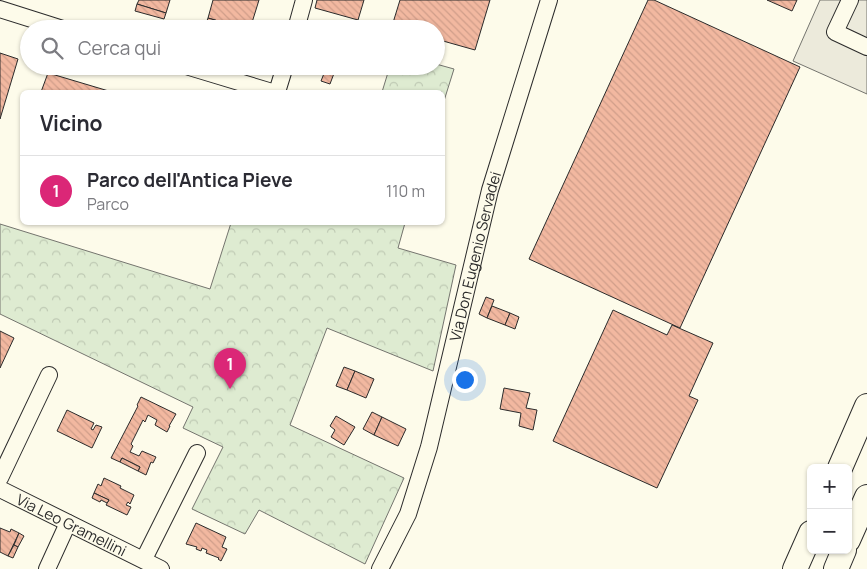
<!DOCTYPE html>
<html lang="it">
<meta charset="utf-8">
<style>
:root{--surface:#fff;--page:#f7f7f7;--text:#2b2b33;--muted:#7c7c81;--line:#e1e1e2;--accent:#db2777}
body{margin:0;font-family:Manrope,sans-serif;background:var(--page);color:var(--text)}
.controls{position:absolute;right:15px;bottom:15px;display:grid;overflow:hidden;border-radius:8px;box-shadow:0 1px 4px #0004}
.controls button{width:45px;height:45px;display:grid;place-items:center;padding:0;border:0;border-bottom:1px solid var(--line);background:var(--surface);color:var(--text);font:25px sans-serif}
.you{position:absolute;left:464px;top:379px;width:18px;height:18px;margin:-12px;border:4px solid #fff;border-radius:50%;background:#1a73e8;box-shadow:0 0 0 8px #1a73e833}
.badge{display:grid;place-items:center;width:32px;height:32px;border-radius:50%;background:var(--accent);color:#fff;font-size:16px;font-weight:700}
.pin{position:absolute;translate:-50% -41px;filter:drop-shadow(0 1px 2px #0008)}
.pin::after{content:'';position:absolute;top:26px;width:18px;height:15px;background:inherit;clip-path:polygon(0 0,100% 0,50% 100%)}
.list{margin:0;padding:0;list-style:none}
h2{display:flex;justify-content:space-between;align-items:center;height:65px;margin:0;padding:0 20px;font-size:21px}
h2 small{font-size:16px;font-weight:400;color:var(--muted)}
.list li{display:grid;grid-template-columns:32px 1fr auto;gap:15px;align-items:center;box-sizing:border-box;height:70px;padding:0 20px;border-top:1px solid var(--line)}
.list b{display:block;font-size:19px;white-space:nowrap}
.list p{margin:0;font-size:16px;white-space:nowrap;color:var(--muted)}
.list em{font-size:16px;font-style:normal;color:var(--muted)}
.icon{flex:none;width:28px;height:28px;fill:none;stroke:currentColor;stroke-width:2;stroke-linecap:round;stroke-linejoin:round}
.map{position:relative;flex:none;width:867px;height:569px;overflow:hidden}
.search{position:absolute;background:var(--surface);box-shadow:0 1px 4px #0004;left:20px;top:20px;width:425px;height:55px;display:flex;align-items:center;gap:12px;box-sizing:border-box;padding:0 18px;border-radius:28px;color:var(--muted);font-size:19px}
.panel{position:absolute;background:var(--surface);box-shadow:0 1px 4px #0004;left:20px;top:90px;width:425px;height:135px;border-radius:8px}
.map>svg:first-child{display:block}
.park{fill:url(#park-crowns);stroke:#74746e}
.parking{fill:#eceadb;stroke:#74746e}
.building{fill:url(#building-back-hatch);stroke:#2b2b2b}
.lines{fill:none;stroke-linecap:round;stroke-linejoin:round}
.minor-casing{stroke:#2b2b2b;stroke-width:18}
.highway-casing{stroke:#2b2b2b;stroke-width:26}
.minor{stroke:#fdfbea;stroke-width:16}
.highway{stroke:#fdfbea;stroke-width:24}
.labels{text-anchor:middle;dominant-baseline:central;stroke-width:4;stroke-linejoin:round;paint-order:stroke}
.street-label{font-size:15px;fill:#2b2b2b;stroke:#fdfbea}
</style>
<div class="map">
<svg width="867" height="569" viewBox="0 0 867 569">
<defs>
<pattern id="park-crowns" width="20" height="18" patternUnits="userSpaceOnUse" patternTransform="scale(1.25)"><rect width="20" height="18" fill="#deebd1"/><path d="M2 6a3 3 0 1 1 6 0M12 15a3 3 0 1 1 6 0" fill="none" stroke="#bfcab4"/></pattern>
<pattern id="building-back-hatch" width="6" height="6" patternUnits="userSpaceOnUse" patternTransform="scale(1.25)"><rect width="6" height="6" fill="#f2b8a0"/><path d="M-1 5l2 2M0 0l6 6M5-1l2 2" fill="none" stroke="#d09e8a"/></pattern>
</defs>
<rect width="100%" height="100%" fill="#fdfbea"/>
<g class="park">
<polygon points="436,64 454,69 443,104 442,92 382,92 390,66 436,66"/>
<polygon points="231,223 405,223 398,248 456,265 433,371 327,328 290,425 404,478 365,564 259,510 245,534 192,509 223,447 183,428 193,407 0,314 0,224 210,289"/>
</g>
<polygon class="parking" points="820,0 867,0 867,94 793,61"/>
<g class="building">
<polygon points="139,0 170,0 166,13 137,4"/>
<polygon points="213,0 259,0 250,29 234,29 235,26 208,18"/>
<polygon points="317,0 364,0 358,20 315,8"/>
<polygon points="400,0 490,0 475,50 436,39 436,29 402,29 392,26"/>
<polygon points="648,0 654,0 800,67 680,328 529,259"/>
<polygon points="767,0 797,0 792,11"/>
<polygon points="137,4 166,13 164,19 135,11"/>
<polygon points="208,18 235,26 234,29 204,29"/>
<polygon points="0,53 18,59 0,119"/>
<polygon points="327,66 336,68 330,84 321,81"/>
<polygon points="48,73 55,75 112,92 41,92"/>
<polygon points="486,297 494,300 487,318 479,314"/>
<polygon points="492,306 510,313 505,325 487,318"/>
<polygon points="613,310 667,335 672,325 713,343 689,396 698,400 657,488 553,441"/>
<polygon points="510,313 519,317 515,329 505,325"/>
<polygon points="0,331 14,338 0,368"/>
<polygon points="344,367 355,371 347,390 336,386"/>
<polygon points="355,371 374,379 366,398 347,390"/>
<polygon points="504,388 530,393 526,408 537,410 533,430 519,426 521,413 500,409"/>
<polygon points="141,397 176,414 169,426 170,426 167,432 155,425 157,420 148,415 145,422 143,420 131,444 133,446 130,452 139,456 142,451 156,457 153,463 151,462 146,475 138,471 140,467 122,458 120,462 111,458 138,406 137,405"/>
<polygon points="67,410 94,423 91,429 93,430 96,425 102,427 92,448 57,431"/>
<polygon points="372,412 382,417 374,435 363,429"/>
<polygon points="336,416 355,427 344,445 331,437 335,430 330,426"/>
<polygon points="382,417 406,429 398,446 374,435"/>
<polygon points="122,458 140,467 138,471 120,462"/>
<polygon points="104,478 121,486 120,488 134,495 130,504 128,502 126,505 131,507 127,515 106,505 109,500 94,493 98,484 101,486"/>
<polygon points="94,493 109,500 107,503 101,500 100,502 92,498"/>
<polygon points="196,523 226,537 222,547 227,549 221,561 218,559 219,558 206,553 207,550 202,548 201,551 196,549 197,547 186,544"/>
<polygon points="0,528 10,532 11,529 19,533 8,556 0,552"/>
<polygon points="19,533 24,536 18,547 14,545"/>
<polygon points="14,545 18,547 13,558 8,556"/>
</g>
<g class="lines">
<g class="minor-casing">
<g id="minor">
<polyline points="850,0 835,32 867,47"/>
<polyline points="0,9 63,29"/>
<polyline points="296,29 304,0"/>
<polyline points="186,66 272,92"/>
<polyline points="277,92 285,66"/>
<polyline points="0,478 49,375"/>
<path id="s1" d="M0,489L161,569"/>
<polyline points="144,559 197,453"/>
<polyline points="47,569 68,523"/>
<path id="s2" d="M380,569L408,514L429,447L490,190L549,0"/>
</g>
</g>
<g class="highway-casing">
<g id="highway">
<polyline points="840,468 867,406"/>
<polyline points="848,540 867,497"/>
<polyline points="795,569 811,533"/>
<polyline points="836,569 844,550"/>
</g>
</g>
<use href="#minor" class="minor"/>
<use href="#highway" class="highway"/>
</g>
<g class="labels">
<g class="street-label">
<text stroke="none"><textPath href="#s2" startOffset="328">Via Don Eugenio Servadei</textPath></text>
<text stroke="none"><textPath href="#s1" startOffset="80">Via Leo Gramellini</textPath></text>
</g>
</g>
</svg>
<div class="controls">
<button>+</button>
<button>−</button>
</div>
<div class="you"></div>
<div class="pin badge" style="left:230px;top:389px">1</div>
<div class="search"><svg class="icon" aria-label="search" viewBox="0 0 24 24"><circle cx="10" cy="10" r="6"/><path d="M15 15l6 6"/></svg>Cerca qui</div>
<section class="panel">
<h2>Vicino<small></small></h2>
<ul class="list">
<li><span class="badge">1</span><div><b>Parco dell'Antica Pieve</b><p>Parco</p></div><em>110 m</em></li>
</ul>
</section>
</div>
